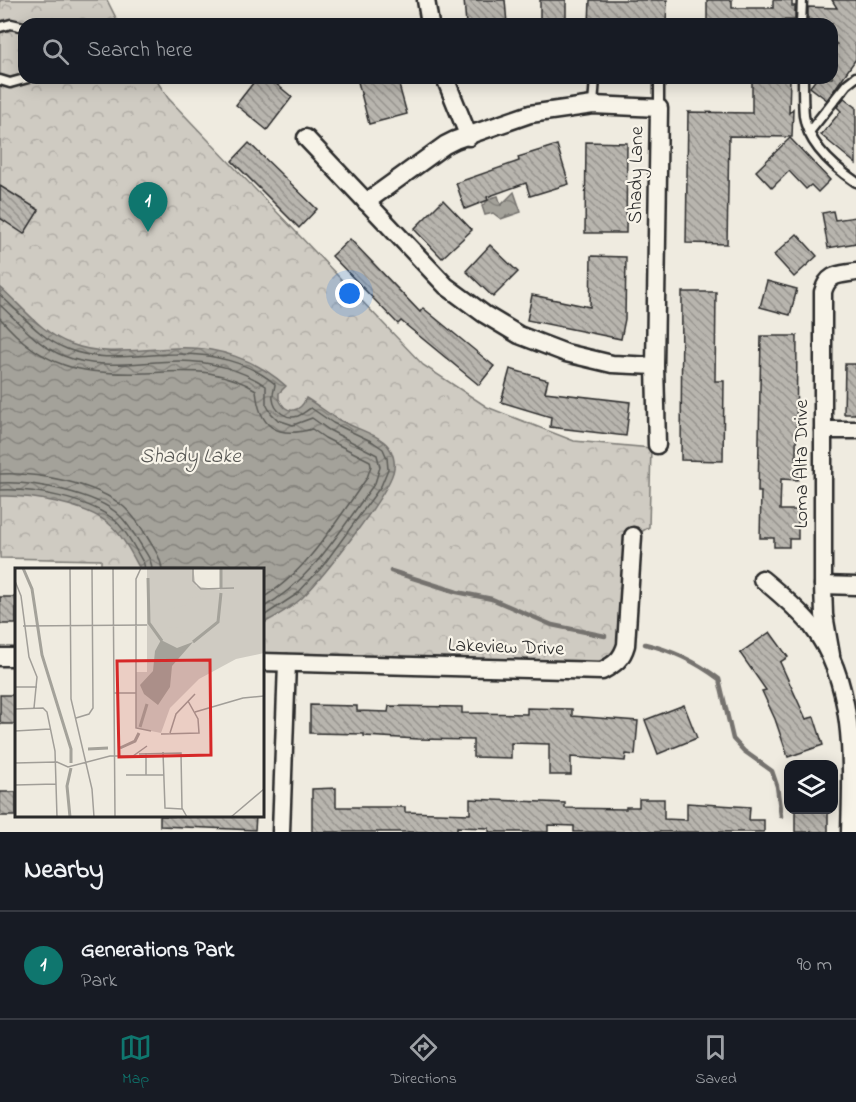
<!DOCTYPE html>
<style>
:root{--surface:#171b24;--page:#242831;--text:#f1f3f6;--muted:#9ea1a6;--line:#363941;--accent:#0f766e}
body{margin:0;font-family:"Indie Flower",sans-serif;background:var(--page);color:var(--text)}
.controls{position:absolute;right:18px;bottom:18px;display:grid;overflow:hidden;border-radius:12px;box-shadow:0 3px 15px #0003}
.controls button{width:54px;height:54px;display:grid;place-items:center;padding:0;border:0;border-bottom:2px solid var(--line);background:var(--surface);color:var(--text);font:30px sans-serif}
.you{position:absolute;left:350px;top:294px;width:21px;height:21px;margin:-15px;border:4px solid #fff;border-radius:50%;background:#1a73e8;box-shadow:0 0 0 9px #1a73e833}
.badge{display:grid;place-items:center;width:39px;height:39px;border-radius:50%;background:var(--accent);color:#fff;font-size:20px;font-weight:700}
.pin{position:absolute;translate:-50% -50px;filter:drop-shadow(0 2px 3px #0008)}
.pin::after{content:'';position:absolute;top:32px;width:21px;height:18px;background:inherit;clip-path:polygon(0 0,100% 0,50% 100%)}
.list{margin:0;padding:0;list-style:none}
h2{display:flex;justify-content:space-between;align-items:center;height:78px;margin:0;padding:0 24px;font-size:26px}
h2 small{font-size:20px;font-weight:400;color:var(--muted)}
.list li{display:grid;grid-template-columns:39px 1fr auto;gap:18px;align-items:center;box-sizing:border-box;height:108px;padding:0 24px;border-top:2px solid var(--line)}
.list b{display:block;font-size:22px;white-space:nowrap}
.list p{margin:0;font-size:20px;white-space:nowrap;color:var(--muted)}
.list em{font-size:20px;font-style:normal;color:var(--muted)}
.icon{flex:none;width:33px;height:33px;fill:none;stroke:currentColor;stroke-width:2;stroke-linecap:round;stroke-linejoin:round}
.map{position:relative;flex:none;width:856px;height:832px;overflow:hidden}
.search{position:absolute;background:var(--surface);box-shadow:0 3px 15px #0003;left:18px;right:18px;top:18px;height:66px;display:flex;align-items:center;gap:15px;box-sizing:border-box;padding:0 21px;border-radius:18px;color:var(--muted);font-size:22px}
.sheet{height:186px;background:var(--surface)}
nav{display:flex;justify-content:space-around;align-items:center;box-sizing:border-box;height:84px;border-top:2px solid var(--line);background:var(--surface);font-size:16px;color:var(--muted)}
nav a{display:grid;justify-items:center;gap:3px}
nav .on{color:var(--accent)}
.map>svg:first-child{display:block}
.park{fill:url(#park-crowns);stroke:#7d7b76;stroke-width:1.5}
.water{fill:url(#water-waves);stroke:#74726e;stroke-width:1.5}
.lines{fill:none;stroke-linecap:round;stroke-linejoin:round}
.shore{stroke:#5b5b57;stroke-width:1.5}
.stream{stroke:#74726e;stroke-width:4.5}
.building{fill:url(#building-back-hatch);stroke:#2b2b2b;stroke-width:1.5}
.service-casing{stroke:#2b2b2b;stroke-width:13}
.minor-casing{stroke:#2b2b2b;stroke-width:21}
.service{stroke:#f7f3e8;stroke-width:8}
.minor{stroke:#f7f3e8;stroke-width:16}
.labels{text-anchor:middle;dominant-baseline:central;stroke-width:4.5;stroke-linejoin:round;paint-order:stroke}
.street-label{font-size:20px;fill:#2b2b2b;stroke:#f7f3e8}
.water-label{font-size:21px;font-style:italic;fill:#555552;stroke:#f7f3e8}
.inset-river{fill:none;stroke:#a4a29a;stroke-width:3}
.inset-road{fill:none;stroke:#a19e98;stroke-width:1.5}
.view{fill:#d62828;fill-opacity:0.15;stroke:#d62828;stroke-width:3}
.inset-edge{fill:none;stroke:#2b2b2b;stroke-width:3}
</style>
<div class="map">
<svg width="856" height="832" viewBox="0 0 856 832">
<defs>
<pattern id="park-crowns" width="20" height="18" patternUnits="userSpaceOnUse" patternTransform="scale(1.5)"><rect width="20" height="18" fill="#cfcbc2"/><path d="M2 6a3 3 0 1 1 6 0M12 15a3 3 0 1 1 6 0" fill="none" stroke="#b2aea7"/></pattern>
<pattern id="water-waves" width="16" height="10" patternUnits="userSpaceOnUse" patternTransform="scale(1.5)"><rect width="16" height="10" fill="#a4a29a"/><path d="M0 5q4-4 8 0t8 0" fill="none" stroke="#86847e"/></pattern>
<pattern id="building-back-hatch" width="6" height="6" patternUnits="userSpaceOnUse" patternTransform="scale(1.5)"><rect width="6" height="6" fill="#b8b5ae"/><path d="M-1 5l2 2M0 0l6 6M5-1l2 2" fill="none" stroke="#96938e"/></pattern>
</defs>
<rect width="100%" height="100%" fill="#efebe0"/>
<filter id="ink" filterUnits="userSpaceOnUse"><feTurbulence type="fractalNoise" baseFrequency=".0167" numOctaves="2"/><feDisplacementMap in="SourceGraphic" scale="12" xChannelSelector="R" yChannelSelector="G"/><feConvolveMatrix kernelMatrix="1 2 1 2 8 2 1 2 1" color-interpolation-filters="sRGB"/></filter>
<g filter="url(#ink)">
<polygon class="park" points="0,0 107,0 119,24 24,24 24,78 155,78 168,98 423,365 487,407 574,441 651,448 649,527 633,537 615,664 263,662 262,570 101,570 101,560 0,558"/>
<g class="water">
<polygon points="514,192 521,212 501,219 493,213 485,215 482,206 491,198 498,196 501,205"/>
<path d="M0,287C23,307 41,333 71,344C104,357 141,349 176,348C216,346 256,359 286,386L279,393V399C286,415 300,413 306,398C316,404 326,412 336,418C350,427 379,434 388,446C393,452 395,462 394,468C392,491 321,579 302,598C291,608 277,616 264,623H263L262,570L140,569C132,554 122,534 108,523C84,504 31,495 0,496Z"/>
</g>
<g class="lines">
<g class="shore">
<path d="M0,295C22,314 39,338 67,349C102,363 140,354 176,354C210,353 249,362 275,384C275,388 272,394 273,399C274,411 287,420 298,416C303,414 307,410 311,408L333,423L373,442L383,449L387,458L388,469L381,486L322,567L297,594L262,617"/>
<path d="M0,305C21,324 37,346 64,356C101,371 140,361 179,361C209,361 241,369 266,386V404L271,413L278,420L293,425L312,418L329,430L377,455L380,467L375,483C342,527 312,581 262,608"/>
<path d="M0,318C42,368 81,375 144,373C166,372 186,370 209,373C225,376 242,381 256,390C259,427 276,439 312,429L325,438L370,461L371,466L367,478C338,518 306,574 262,598"/>
<path d="M0,474C36,472 96,483 124,507C134,516 142,528 149,540C155,550 161,558 162,570"/>
<path d="M0,483C32,481 96,493 119,515C128,523 134,534 141,545C146,553 152,560 152,570"/>
<path d="M0,490C32,488 86,499 112,518C126,529 135,549 144,564L145,570"/>
</g>
<g class="stream">
<polyline points="391,571 457,592 492,599 552,625 605,636"/>
<path d="M645,644C671,650 698,663 719,679L733,739L744,751L772,771L777,786L781,816"/>
</g>
</g>
<g class="building">
<polygon points="464,0 505,0 507,24 466,24"/>
<rect x="540" y="0" width="26" height="24"/>
<polygon points="590,0 667,0 666,24 589,24"/>
<polygon points="707,0 732,0 732,8 773,8 773,0 792,0 792,6 795,6 795,20 782,20 782,24 707,24"/>
<polygon points="832,0 856,0 856,59 827,100 810,87 817,78 832,78 832,50 837,44 832,40 832,24 811,24 811,20 808,20 808,7 837,8"/>
<polygon points="257,78 269,78 292,97 267,130 236,105"/>
<polygon points="357,78 397,78 407,114 369,124"/>
<polygon points="752,78 790,78 789,113 793,109 792,137 729,136 727,244 686,243 688,112 752,113"/>
<polygon points="844,98 856,107 856,164 821,135 841,111 837,107"/>
<polygon points="790,138 830,180 818,192 811,185 806,189 789,171 772,188 756,171"/>
<polygon points="586,142 627,143 626,233 585,233"/>
<polygon points="249,143 317,209 299,228 232,161"/>
<polygon points="557,145 569,184 530,196 526,183 487,197 488,200 465,209 456,183 519,161 518,157"/>
<polygon points="0,186 39,210 24,234 0,218"/>
<polygon points="443,200 472,230 442,258 414,229"/>
<polygon points="833,211 835,220 856,217 856,243 828,248 822,213"/>
<polygon points="797,234 817,256 794,277 774,255"/>
<polygon points="350,239 420,312 423,308 494,366 479,385 401,321 398,324 332,256"/>
<polygon points="490,245 518,272 493,297 466,271"/>
<polygon points="591,256 626,257 625,319 621,339 527,320 532,295 590,307"/>
<polygon points="767,281 797,289 790,315 760,307"/>
<polygon points="682,292 716,292 715,381 724,381 723,461 681,460"/>
<polygon points="761,336 797,336 796,460 799,460 798,480 781,479 780,510 798,510 798,539 789,539 789,547 774,547 774,538 760,538 761,492 758,492"/>
<polygon points="845,364 856,364 856,414 844,414"/>
<polygon points="510,369 548,380 545,392 630,402 626,436 550,427 551,417 501,402"/>
<rect x="0" y="597" width="16" height="27"/>
<polygon points="770,632 788,657 780,662 806,719 814,717 823,745 788,757 775,719 762,691 766,690 740,653"/>
<rect x="0" y="695" width="16" height="29"/>
<polygon points="310,705 357,706 357,711 388,712 389,706 462,707 462,713 527,714 527,708 572,709 572,716 638,721 635,755 626,754 625,761 571,757 571,775 549,775 549,744 511,743 511,758 473,757 473,740 418,739 364,736 364,734 310,733"/>
<polygon points="684,705 697,738 658,754 645,720"/>
<polygon points="336,788 336,807 405,807 405,812 470,814 470,799 565,803 565,808 626,809 626,807 639,807 639,799 664,799 664,819 687,820 687,803 750,807 749,820 764,820 764,832 574,832 574,826 548,825 548,832 489,832 489,828 457,827 457,832 312,832 312,789"/>
<rect x="0" y="792" width="16" height="24"/>
<rect x="795" y="810" width="33" height="22"/>
<polygon points="160,816 256,816 255,830 160,826"/>
</g>
<g class="lines">
<g class="service-casing">
<g id="service">
<polyline points="801,24 802,0"/>
<polyline points="0,27 11,24 24,27"/>
<path d="M803,78C803,91 803,104 804,116C808,144 834,167 856,182"/>
<polyline points="0,80 10,83 28,78"/>
<polyline points="593,105 595,78"/>
<polyline points="659,108 659,78"/>
<polyline points="809,132 847,84 856,77"/>
</g>
</g>
<g class="minor-casing">
<g id="minor">
<polyline points="426,0 430,24"/>
<polyline points="445,78 469,137"/>
<polyline points="306,138 446,286 484,314 519,335 566,353 612,364 655,366"/>
<polyline points="366,202 445,145 455,140 530,114 593,105 659,108 655,366 657,445"/>
<polyline points="823,430 856,430"/>
<path d="M762,579C779,593 797,608 812,626C856,683 852,763 850,832"/>
<polyline points="823,585 856,586"/>
<path d="M831,655L824,615L823,585V292C828,273 839,275 856,272"/>
<polyline points="0,657 16,657"/>
<path d="M262,662L602,671C615,664 622,659 626,645L633,536"/>
<polyline points="281,832 287,663"/>
</g>
</g>
<use href="#service" class="service"/>
<use href="#minor" class="minor"/>
</g>
</g>
<g class="labels">
<g class="street-label">
<text transform="translate(637 175) rotate(-89)">Shady Lane</text>
<text transform="translate(802 464) rotate(-90)">Loma Alta Drive</text>
<text transform="translate(506 648) rotate(2)">Lakeview Drive</text>
</g>
<g class="water-label">
<text x="190" y="457">Shady Lake</text>
</g>
</g>
<g transform="translate(15 568)">
<rect width="249" height="249" fill="#efebe0"/>
<path d="M132,0H178L181,18L205,22V0H249V85L221,91L184,111L155,140L146,165L121,160V104H132Z" fill="#cfcbc2"/>
<path d="M190,28L193,50L183,65L164,64V60L152,59V42L171,37L174,30Z" fill="#cfcbc2"/>
<path d="M146,72L162,80L178,74L157,98L155,119L143,137L129,126L125,117L138,103L140,83Z" fill="#a4a29a"/>
<path class="inset-river" d="M8,0L17,21L27,87L56,181V195M206,0V20M133,10L134,55L147,73M178,74L203,54L206,25M125,159L132,136M105,180L120,173L124,165M73,181L93,180M55,249L52,218L56,200"/>
<path class="inset-road" d="M55,0L56,131L77,221L79,249M98,0L100,249M126,0L121,11V160L136,163M178,0V13L186,21L219,20M0,13L6,28L14,89L22,109L19,140M8,58L132,57M0,119H22M99,125H121M0,141L28,140L32,144L40,183L42,249M180,144L228,130L249,128M61,150L74,146L78,140L77,0M0,163L35,161M155,165L161,146L180,126M146,166L184,165L183,151L173,133M148,184L150,240L167,241M131,185V207M124,186L166,185L167,240L172,249M0,195L42,194L53,199L95,188H118L132,178M111,207H149M0,217L41,216M216,249L249,221"/>
<path class="view" d="M195,92L196,187L104,189L102,93Z"/>
<rect width="249" height="249" class="inset-edge"/>
</g>
</svg>
<div class="controls">
<button><svg class="icon" aria-label="layers" viewBox="0 0 24 24"><path d="M12 4l9 5-9 5-9-5zM3 14l9 5 9-5"/></svg></button>
</div>
<div class="you"></div>
<div class="pin badge" style="left:148px;top:232px">1</div>
<div class="search"><svg class="icon" aria-label="search" viewBox="0 0 24 24"><circle cx="10" cy="10" r="6"/><path d="M15 15l6 6"/></svg>Search here</div>
</div>
<section class="sheet">
<h2>Nearby<small></small></h2>
<ul class="list">
<li><span class="badge">1</span><div><b>Generations Park</b><p>Park</p></div><em>90 m</em></li>
</ul>
</section>
<nav>
<a class="on"><svg class="icon" aria-label="map" viewBox="0 0 24 24"><path d="M3 6l6-2 6 2 6-2v14l-6 2-6-2-6 2zM9 4v14M15 6v14"/></svg>Map</a>
<a><svg class="icon" aria-label="directions" viewBox="0 0 24 24"><path d="M12 3l9 9-9 9-9-9zM9 14v-3h6M13 9l2 2-2 2"/></svg>Directions</a>
<a><svg class="icon" aria-label="saved" viewBox="0 0 24 24"><path d="M7 4h10v16l-5-4-5 4z"/></svg>Saved</a>
</nav>
